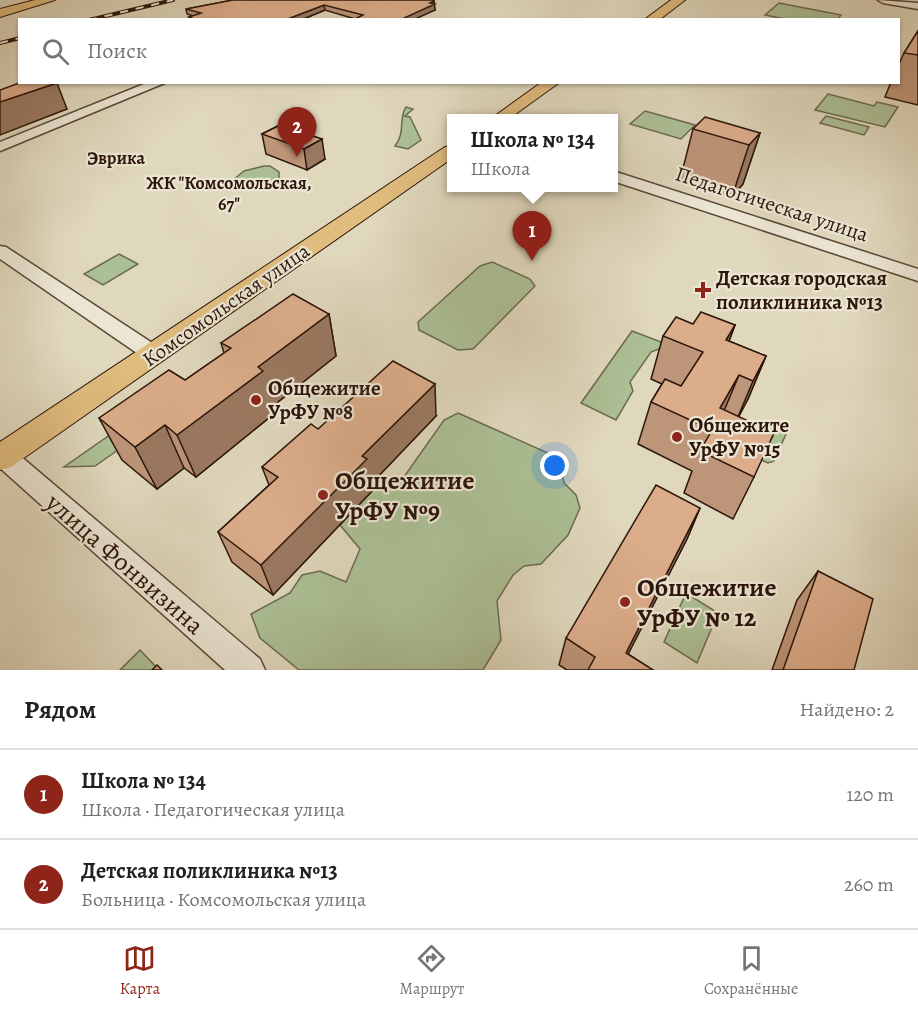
<!DOCTYPE html>
<html lang="ru">
<meta charset="utf-8">
<style>
:root{--surface:#fff;--page:#f6f6f6;--text:#202124;--muted:#757577;--line:#e0e0e0;--accent:#8f2418}
body{margin:0;font-family:Alegreya,serif;background:var(--page);color:var(--text)}
.you{position:absolute;left:555px;top:466px;width:21px;height:21px;margin:-15px;border:4px solid #fff;border-radius:50%;background:#1a73e8;box-shadow:0 0 0 9px #1a73e833}
.badge{display:grid;place-items:center;width:39px;height:39px;border-radius:50%;background:var(--accent);color:#fff;font-size:20px;font-weight:700}
.pin{position:absolute;translate:-50% -50px;filter:drop-shadow(0 2px 3px #0008)}
.pin::after{content:'';position:absolute;top:32px;width:21px;height:18px;background:inherit;clip-path:polygon(0 0,100% 0,50% 100%)}
.popup{position:absolute;left:447px;top:114px;width:171px;height:78px;box-sizing:border-box;display:grid;place-content:center;border-radius:0px;background:var(--surface);filter:drop-shadow(0 2px 4px #0005);font-size:20px;white-space:nowrap;color:var(--muted)}
.popup b{font-size:22px;color:var(--text)}
.popup::after{content:'';position:absolute;left:50%;top:100%;margin-left:-12px;border:12px solid transparent;border-top-color:var(--surface)}
.list{margin:0;padding:0;list-style:none}
h2{display:flex;justify-content:space-between;align-items:center;height:78px;margin:0;padding:0 24px;font-size:26px}
h2 small{font-size:20px;font-weight:400;color:var(--muted)}
.list li{display:grid;grid-template-columns:39px 1fr auto;gap:18px;align-items:center;box-sizing:border-box;height:90px;padding:0 24px;border-top:2px solid var(--line)}
.list b{display:block;font-size:22px;white-space:nowrap}
.list p{margin:0;font-size:20px;white-space:nowrap;color:var(--muted)}
.list em{font-size:20px;font-style:normal;color:var(--muted)}
.icon{flex:none;width:33px;height:33px;fill:none;stroke:currentColor;stroke-width:2;stroke-linecap:round;stroke-linejoin:round}
.map{position:relative;flex:none;width:918px;height:670px;overflow:hidden}
.search{position:absolute;background:var(--surface);box-shadow:0 2px 4px #0004;left:18px;right:18px;top:18px;height:66px;display:flex;align-items:center;gap:15px;box-sizing:border-box;padding:0 21px;border-radius:0px;color:var(--muted);font-size:22px}
.sheet{height:258px;background:var(--surface)}
nav{display:flex;justify-content:space-around;align-items:center;box-sizing:border-box;height:84px;border-top:2px solid var(--line);background:var(--surface);font-size:16px;color:var(--muted)}
nav a{display:grid;justify-items:center;gap:3px}
nav .on{color:var(--accent)}
.map>svg:first-child{display:block}
.green{fill:#acc095;stroke:#6c6a50;stroke-width:1.5}
.lines{fill:none;stroke-linecap:round;stroke-linejoin:round}
.minor-casing{stroke:#594637;stroke-width:3}
.major-casing{stroke:#2c150a;stroke-width:2}
.minor{fill:#ebe6d4;fill-rule:evenodd}
.major{fill:#e0bc7e;fill-rule:evenodd}
.rail-casing{stroke:#2c150a;stroke-width:4}
.rail{stroke:#ebe6d4;stroke-width:2;stroke-dasharray:8;stroke-linecap:butt}
.wall{fill:#bd9578;stroke:#2c150a;stroke-width:1.5}
.shaded-wall{fill:#9a7961;stroke:#2c150a;stroke-width:1.5}
.building{fill:#dcad8b;stroke:#2c150a;stroke-width:1.5}
.poi-dot{fill:#8f2418;stroke:#ebe6d4;stroke-width:2}
.labels{text-anchor:middle;dominant-baseline:central;stroke-width:4.5;stroke-linejoin:round;paint-order:stroke}
.far-neighbourhood-label{font-size:18px;font-weight:bold;fill:#2c150a;stroke:#ebe6d4}
.street-label{font-size:21px;fill:#2c150a;stroke:#ebe6d4}
.poi-label{font-size:21px;font-weight:bold;fill:#2c150a;stroke:#ebe6d4;text-anchor:start}
.near-poi-label{font-size:26px;font-weight:bold;fill:#2c150a;stroke:#ebe6d4;text-anchor:start}
.near-street-label{font-size:26px;fill:#2c150a;stroke:#ebe6d4}
</style>
<div class="map">
<svg width="918" height="670" viewBox="0 0 918 670">
<rect width="100%" height="100%" fill="#e0d8bd"/>
<filter id="stains"><feTurbulence type="fractalNoise" baseFrequency=".00333" numOctaves="4"/><feColorMatrix values="0 0 0 0 .2 0 0 0 0 .09 0 0 0 0 .02 0 0 0 .5 -.17"/></filter>
<radialGradient id="worn" r=".72"><stop offset=".6" stop-color="#630" stop-opacity="0"/><stop offset="1" stop-color="#630" stop-opacity=".3"/></radialGradient>
<g class="green">
<polygon points="779,3 841,15 837,20 785,19 765,15"/>
<polygon points="828,94 874,106 877,102 898,107 885,127 815,110"/>
<path d="M406,107L413,109L405,116L410,117L421,140L408,149L395,146C406,132 398,119 406,107Z"/>
<polygon points="645,111 695,125 681,139 630,124"/>
<polygon points="826,116 869,127 864,135 820,123"/>
<polygon points="264,166 270,166 279,172 279,179 257,190 227,185 244,171"/>
<polygon points="119,254 138,264 103,285 84,274"/>
<polygon points="492,262 530,279 535,286 473,349 458,350 419,330 418,322 480,266"/>
<polygon points="632,331 669,345 651,352 630,382 633,391 616,420 581,403"/>
<polygon points="458,413 559,458 564,483 576,495 580,508 568,535 541,564 524,566 513,575 497,601 501,640 483,670 299,670 260,638 251,614 290,593 302,575 320,571 346,582 360,549 340,525 372,491 367,488 379,476 399,484 444,420"/>
<polygon points="772,421 783,429 786,434 774,461 768,463 761,460 754,447 765,424"/>
<polygon points="114,432 118,450 95,466 64,467"/>
<polygon points="686,593 718,613 697,663 664,642"/>
<polygon points="140,650 159,670 120,670"/>
</g>
<g class="lines">
<g class="minor-casing">
<g id="minor">
<polygon points="878,0 918,3 918,9 883,3"/>
<polygon points="149,82 167,82 0,151 0,142"/>
<polygon points="613,171 918,269 918,281 613,181"/>
<polygon points="0,246 6,247 163,350 166,355 163,360 155,363 147,360 0,259"/>
<polygon points="3,446 12,449 260,659 265,670 225,670 0,468 0,447"/>
</g>
</g>
<g class="major-casing">
<g id="major">
<polygon points="35,0 55,0 0,17 0,9"/>
<polygon points="671,0 685,0 659,20 644,20"/>
<polygon points="542,82 560,82 510,118 492,118"/>
<polygon points="451,146 451,159 11,467 0,470 0,442 445,147"/>
</g>
</g>
<use href="#minor" class="minor"/>
<use href="#major" class="major"/>
<g class="rail-casing">
<g id="rail">
<polyline points="89,20 173,0"/>
<polyline points="0,43 20,38"/>
</g>
</g>
<use href="#rail" class="rail"/>
</g>
<g class="wall">
<polygon points="233,0 434,4 435,10 355,19 325,10 301,20 190,20 189,17 193,16 187,14 186,9"/>
<polygon points="918,31 918,105 885,97 891,82 898,82 898,66 904,53"/>
<polygon points="280,125 325,159 307,170 266,154 262,134"/>
<polygon points="693,129 760,133 743,184 732,197 680,180"/>
<polygon points="329,314 336,356 273,406 275,413 196,477 184,468 157,489 122,460 99,418 185,380 224,353 221,343"/>
<polygon points="693,324 735,325 729,341 766,356 748,399 738,417 754,477 733,519 684,493 692,471 638,444 651,402 662,384 651,379 663,336"/>
<polygon points="436,416 371,484 372,491 273,595 232,562 218,532 269,485 262,467 318,429"/>
<polygon points="700,508 687,539 628,654 653,670 567,670 559,665 566,638"/>
<polygon points="818,571 854,670 772,670 797,600"/>
</g>
<g class="shaded-wall">
<polygon points="434,1 435,10 413,20 400,20"/>
<polygon points="324,5 325,10 301,20 285,20"/>
<polygon points="57,83 67,109 0,135 0,102"/>
<polygon points="760,133 743,184 732,197 749,145"/>
<polygon points="322,139 325,159 307,170 304,149"/>
<polygon points="329,314 336,356 273,406 275,413 196,477 177,435 258,367"/>
<polygon points="735,325 719,368 726,340"/>
<polygon points="766,356 748,399 735,424 753,381"/>
<polygon points="739,375 721,418 720,408"/>
<polygon points="435,384 436,416 371,484 372,491 273,595 261,565 362,456"/>
<polygon points="165,425 184,468 157,489 135,447"/>
<polygon points="700,508 687,539 620,670 626,653"/>
</g>
<g class="building">
<polygon points="233,0 433,0 434,1 430,3 435,4 400,20 353,20 363,15 324,5 285,20 196,20 189,17 201,13 186,9"/>
<polygon points="918,31 918,55 904,53"/>
<polygon points="22,82 56,82 57,83 0,102 0,90"/>
<polygon points="705,117 760,133 749,145 693,129"/>
<polygon points="280,125 322,139 304,149 262,134"/>
<polygon points="293,294 329,314 258,367 263,371 177,435 165,425 135,447 99,418 169,370 185,380 231,348 221,343"/>
<polygon points="701,312 735,325 726,340 766,356 753,381 739,375 720,408 774,433 754,477 700,451 712,430 651,402 665,379 681,386 703,352 663,336 676,317 693,324"/>
<polygon points="393,361 435,384 362,456 367,459 261,565 218,532 278,477 262,467 311,424 318,429"/>
<polygon points="656,485 700,508 626,653 653,670 588,670 595,657 566,638"/>
<polygon points="818,571 873,599 854,670 783,670"/>
<polygon points="157,665 162,670 152,670"/>
</g>
<g class="poi-dot">
<path d="M700 281h6v6h6v6h-6v6h-6v-6h-6v-6h6z"/>
<circle cx="256" cy="400" r="6"/>
<circle cx="677" cy="437" r="6"/>
<circle cx="323" cy="495" r="6"/>
<circle cx="625" cy="602" r="6"/>
</g>
<g class="labels">
<g class="far-neighbourhood-label">
<text x="116" y="158">Эврика</text>
<text x="229" y="183">ЖК "Комсомольская,<tspan x="229" dy="21">67"</tspan></text>
</g>
<g class="street-label">
<text transform="translate(772 204) rotate(18)">Педагогическая улица</text>
<text transform="translate(226 305) rotate(-35)">Комсомольская улица</text>
</g>
<g class="poi-label">
<text x="716" y="278">Детская городская<tspan x="716" dy="24">поликлиника №13</tspan></text>
<text x="268" y="388">Общежитие<tspan x="268" dy="24">УрФУ №8</tspan></text>
<text x="689" y="425">Общежите<tspan x="689" dy="24">УрФУ №15</tspan></text>
</g>
<g class="near-poi-label">
<text x="335" y="480">Общежитие<tspan x="335" dy="30">УрФУ №9</tspan></text>
<text x="637" y="587">Общежитие<tspan x="637" dy="30">УрФУ № 12</tspan></text>
</g>
<g class="near-street-label">
<text transform="translate(125 564) rotate(41)">улица Фонвизина</text>
</g>
</g>
<rect width="100%" height="100%" filter="url(#stains)"/>
<rect width="100%" height="100%" fill="url(#worn)"/>
</svg>
<div class="you"></div>
<div class="pin badge" style="left:532px;top:261px">1</div>
<div class="popup"><b>Школа № 134</b>Школа</div>
<div class="pin badge" style="left:297px;top:157px">2</div>
<div class="search"><svg class="icon" aria-label="search" viewBox="0 0 24 24"><circle cx="10" cy="10" r="6"/><path d="M15 15l6 6"/></svg>Поиск</div>
</div>
<section class="sheet">
<h2>Рядом<small>Найдено: 2</small></h2>
<ul class="list">
<li><span class="badge">1</span><div><b>Школа № 134</b><p>Школа · Педагогическая улица</p></div><em>120 m</em></li>
<li><span class="badge">2</span><div><b>Детская поликлиника №13</b><p>Больница · Комсомольская улица</p></div><em>260 m</em></li>
</ul>
</section>
<nav>
<a class="on"><svg class="icon" aria-label="map" viewBox="0 0 24 24"><path d="M3 6l6-2 6 2 6-2v14l-6 2-6-2-6 2zM9 4v14M15 6v14"/></svg>Карта</a>
<a><svg class="icon" aria-label="directions" viewBox="0 0 24 24"><path d="M12 3l9 9-9 9-9-9zM9 14v-3h6M13 9l2 2-2 2"/></svg>Маршрут</a>
<a><svg class="icon" aria-label="saved" viewBox="0 0 24 24"><path d="M7 4h10v16l-5-4-5 4z"/></svg>Сохранённые</a>
</nav>
